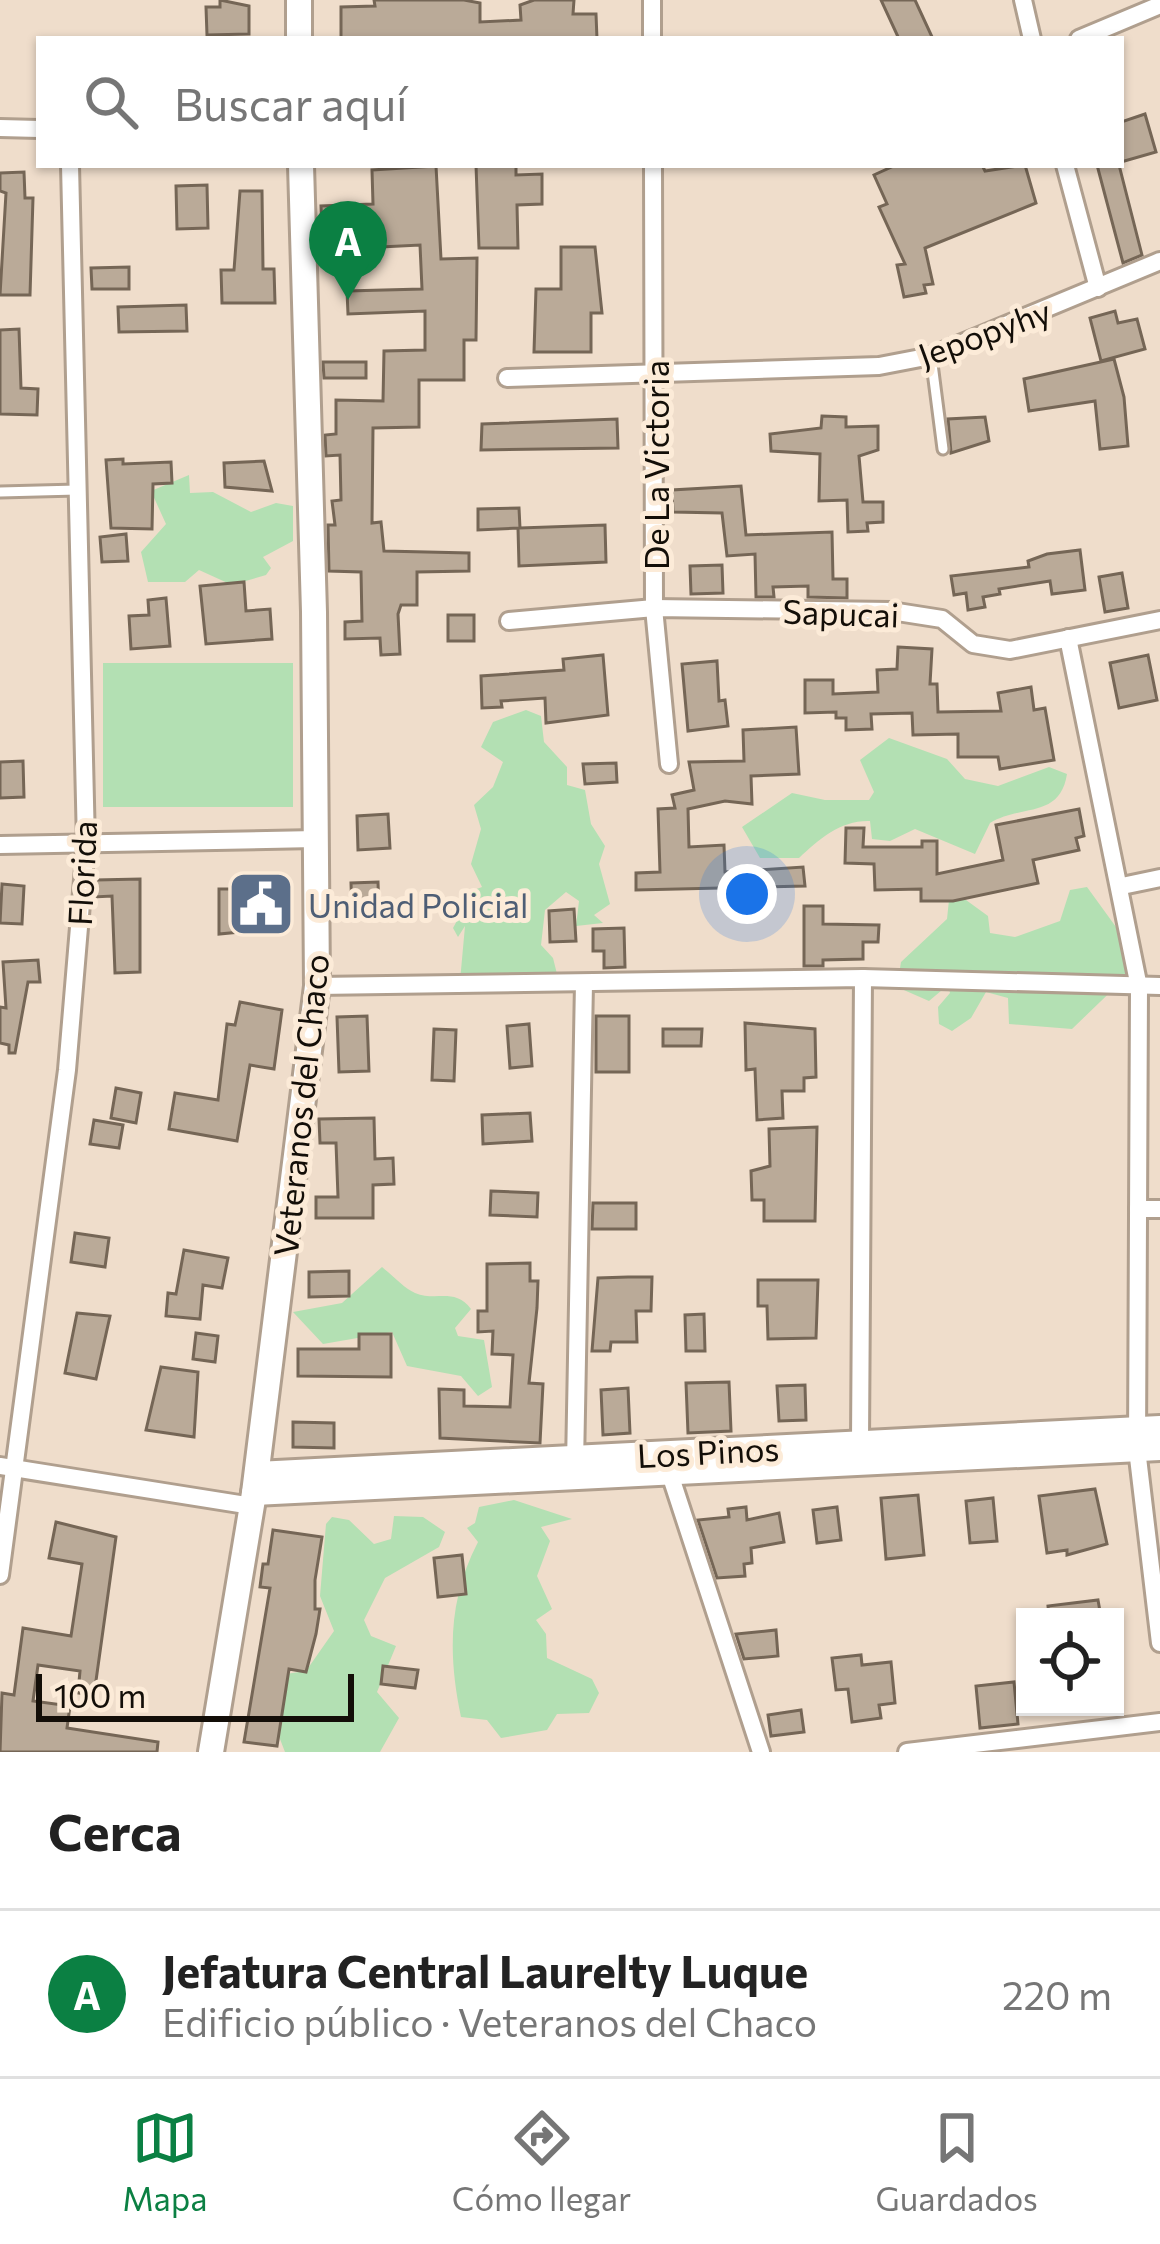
<!DOCTYPE html>
<html lang="es">
<meta charset="utf-8">
<style>
:root{--surface:#fff;--page:#f2f2f2;--text:#222;--muted:#767676;--line:#e0e0e0;--accent:#0b8043}
body{margin:0;font-family:Commissioner,sans-serif;background:var(--page);color:var(--text)}
.controls{position:absolute;right:36px;bottom:36px;display:grid;overflow:hidden;border-radius:0px;box-shadow:0 3px 9px #0004}
.controls button{width:108px;height:108px;display:grid;place-items:center;padding:0;border:0;border-bottom:3px solid var(--line);background:var(--surface);color:var(--text);font:60px sans-serif}
.scale{position:absolute;left:36px;bottom:30px;width:318px;box-sizing:border-box;padding-left:12px;border:6px solid #130e08;border-top:0;font-size:33px;line-height:42px;white-space:nowrap;color:#130e08;-webkit-text-stroke:9px #fcebd8;paint-order:stroke}
.you{position:absolute;left:747px;top:894px;width:42px;height:42px;margin:-30px;border:9px solid #fff;border-radius:50%;background:#1a73e8;box-shadow:0 0 0 18px #1a73e833}
.badge{display:grid;place-items:center;width:78px;height:78px;border-radius:50%;background:var(--accent);color:#fff;font-size:39px;font-weight:700}
.pin{position:absolute;translate:-50% -99px;filter:drop-shadow(0 3px 6px #0008)}
.pin::after{content:'';position:absolute;top:63px;width:42px;height:36px;background:inherit;clip-path:polygon(0 0,100% 0,50% 100%)}
.list{margin:0;padding:0;list-style:none}
h2{display:flex;justify-content:space-between;align-items:center;height:156px;margin:0;padding:0 48px;font-size:51px}
h2 small{font-size:39px;font-weight:400;color:var(--muted)}
.list li{display:grid;grid-template-columns:78px 1fr auto;gap:36px;align-items:center;box-sizing:border-box;height:168px;padding:0 48px;border-top:3px solid var(--line)}
.list b{display:block;font-size:45px;white-space:nowrap}
.list p{margin:0;font-size:39px;white-space:nowrap;color:var(--muted)}
.list em{font-size:39px;font-style:normal;color:var(--muted)}
.icon{flex:none;width:66px;height:66px;fill:none;stroke:currentColor;stroke-width:2;stroke-linecap:round;stroke-linejoin:round}
.map{position:relative;flex:none;width:1160px;height:1752px;overflow:hidden}
.search{position:absolute;background:var(--surface);box-shadow:0 3px 9px #0004;left:36px;right:36px;top:36px;height:132px;display:flex;align-items:center;gap:30px;box-sizing:border-box;padding:0 42px;border-radius:0px;color:var(--muted);font-size:45px}
.sheet{height:324px;background:var(--surface)}
nav{display:flex;justify-content:space-around;align-items:center;box-sizing:border-box;height:168px;border-top:3px solid var(--line);background:var(--surface);font-size:33px;color:var(--muted)}
nav a{display:grid;justify-items:center;gap:6px}
nav .on{color:var(--accent)}
.map>svg:first-child{display:block}
.green{fill:#b3e0b3}
.building{fill:#baaa98;stroke:#756656;stroke-width:3}
.lines{fill:none;stroke-linecap:round;stroke-linejoin:round}
.lane-casing{stroke:#b09f8e;stroke-width:15}
.street-casing{stroke:#b09f8e;stroke-width:22}
.secondary-casing{stroke:#b09f8e;stroke-width:30}
.lane{stroke:#fff;stroke-width:9}
.street{stroke:#fff;stroke-width:16}
.secondary{stroke:#fff;stroke-width:24}
.labels{text-anchor:middle;dominant-baseline:central;stroke-width:10;stroke-linejoin:round;paint-order:stroke}
.street-label{font-size:33px;fill:#130e08;stroke:#fcebd8}
.service-label{font-size:33px;fill:#4e5e75;stroke:#fcebd8;text-anchor:start}
</style>
<div class="map">
<svg width="1160" height="1752" viewBox="0 0 1160 1752">
<rect width="100%" height="100%" fill="#efddcb"/>
<g class="green">
<polygon points="189,475 190,493 213,492 251,512 276,503 293,506 293,541 263,557 271,568 266,575 232,585 199,570 185,582 148,582 141,552 166,524 151,491"/>
<rect x="103" y="663" width="190" height="144"/>
<polygon points="526,710 541,716 544,742 567,767 567,785 585,790 591,824 605,846 599,864 610,904 594,915 603,923 576,926 579,901 566,892 545,910 541,945 553,958 557,974 459,992 465,926 458,937 453,928 474,890 482,887 471,864 481,829 474,805 493,787 503,762 481,747 493,722"/>
<path d="M889,738L947,759L965,779L998,786L1049,767L1067,774C1060,819 1021,804 990,823L975,854L915,829L890,841L872,839L870,821C841,820 819,839 799,858H760L742,827L792,793L825,800H869L874,792L860,760Z"/>
<polygon points="1087,887 1116,927 1128,975 1072,1029 1009,1024 1008,998 986,992 971,1018 952,1031 939,1024 938,1007 950,993 948,985 929,1001 897,987 901,962 947,919 949,900 966,900 988,916 990,933 1015,937 1060,921 1070,890"/>
<path d="M382,1267C392,1275 404,1288 415,1293C437,1302 454,1287 471,1309L455,1328L458,1336L484,1340L492,1387L478,1396L461,1376L407,1366L392,1332L323,1344L293,1312L342,1303Z"/>
<path d="M514,1500L572,1519L541,1527L550,1541L537,1576L552,1609L536,1620L546,1634L547,1658L592,1679L599,1693L589,1713L557,1714L547,1730L501,1738L487,1720L461,1717C448,1655 448,1600 478,1542L467,1528L475,1523L479,1507Z"/>
<polygon points="394,1516 423,1517 445,1532 439,1547 385,1578 364,1620 371,1636 396,1646 377,1692 399,1718 380,1752 285,1752 273,1721 279,1675 306,1671 334,1631 320,1596 326,1524 332,1517 349,1520 374,1544 391,1539"/>
</g>
<g class="building">
<polygon points="220,0 249,6 249,34 207,35 206,7 220,7"/>
<polygon points="374,0 464,0 480,3 480,22 521,20 520,5 534,0 574,0 573,14 596,14 597,39 341,39 341,7 375,6"/>
<polygon points="881,0 915,0 933,39 899,39"/>
<polygon points="1145,114 1156,152 1121,162 1121,122"/>
<polygon points="476,165 516,165 516,175 542,174 542,204 517,205 518,248 479,248"/>
<polygon points="896,165 982,165 985,171 1025,165 1036,203 925,248 933,284 924,285 926,293 904,297 897,265 905,264 879,207 887,204 874,175"/>
<polygon points="1097,165 1119,165 1142,255 1123,263"/>
<polygon points="436,166 441,259 477,258 476,340 464,340 464,380 419,380 419,427 373,428 372,523 381,522 384,551 469,553 469,571 417,572 417,605 401,605 398,614 400,654 381,655 380,638 345,639 345,622 362,621 361,572 329,571 328,525 335,525 332,501 341,500 340,455 326,456 325,435 336,434 336,400 383,401 384,351 425,350 425,311 348,314 347,291 422,289 420,245 361,248 362,268 338,268 338,250 323,250 321,206 373,204 372,170"/>
<polygon points="24,172 25,198 33,198 30,295 0,295 6,193 0,191 0,173"/>
<polygon points="207,185 208,228 177,229 176,186"/>
<polygon points="240,191 262,191 263,269 274,269 275,303 222,303 221,270 234,270"/>
<polygon points="561,247 595,247 602,313 591,313 591,352 534,352 536,289 561,289"/>
<polygon points="129,267 129,289 92,289 91,268"/>
<polygon points="186,305 187,331 119,332 118,307"/>
<polygon points="1115,311 1118,323 1137,319 1145,349 1101,361 1090,318"/>
<polygon points="19,329 21,388 38,389 37,415 0,414 0,330"/>
<polygon points="1114,359 1124,397 1128,446 1100,449 1095,401 1029,411 1024,379"/>
<polygon points="323,362 366,362 366,378 324,378"/>
<polygon points="822,416 846,417 846,427 878,426 878,450 859,456 863,502 883,502 883,522 867,523 868,531 848,532 847,500 819,501 820,454 771,451 770,434 821,428"/>
<polygon points="985,417 989,441 951,453 948,419"/>
<polygon points="617,419 618,448 481,450 482,424"/>
<polygon points="123,459 123,464 171,462 172,483 153,484 152,529 111,528 106,460"/>
<polygon points="264,461 272,491 225,487 224,463"/>
<polygon points="741,486 746,535 832,532 833,579 847,579 847,598 808,597 808,586 773,587 774,597 756,597 755,554 727,556 722,513 673,512 672,490"/>
<polygon points="519,508 520,528 605,525 606,562 519,566 518,528 478,530 478,509"/>
<polygon points="126,534 128,561 102,562 100,537"/>
<polygon points="1080,550 1085,590 1052,594 1050,581 999,589 1000,594 983,597 985,607 968,610 966,593 954,595 951,576 1029,567 1028,561 1047,554"/>
<polygon points="722,565 723,593 691,594 690,566"/>
<polygon points="1122,573 1128,608 1105,612 1099,577"/>
<polygon points="244,582 246,611 270,609 272,639 206,644 200,586"/>
<polygon points="166,598 170,646 131,649 129,616 149,615 148,600"/>
<rect x="448" y="615" width="26" height="26"/>
<polygon points="898,647 932,649 930,684 937,684 938,712 1001,711 998,693 1031,687 1034,710 1045,708 1054,760 1000,769 998,757 958,757 958,734 913,735 912,713 871,714 872,729 846,730 846,718 836,718 836,712 805,713 805,680 833,680 833,694 878,692 877,670 897,669"/>
<polygon points="603,655 608,715 546,723 545,698 501,701 502,707 482,708 481,676 564,670 563,659"/>
<polygon points="1148,655 1157,700 1119,708 1110,663"/>
<polygon points="717,661 719,701 725,700 728,726 688,731 682,664"/>
<polygon points="796,727 799,774 751,776 752,804 725,801 688,809 689,847 724,845 725,872 803,867 805,886 636,890 636,873 660,872 658,809 675,808 672,795 694,790 689,762 744,761 743,730"/>
<polygon points="23,761 24,797 0,798 0,762"/>
<polygon points="616,763 617,782 585,784 583,764"/>
<polygon points="1079,809 1084,836 1076,838 1079,850 1033,860 1038,883 953,901 921,901 921,889 875,890 874,864 845,863 846,828 864,828 863,847 922,847 922,841 937,841 937,874 1003,860 996,825"/>
<polygon points="388,814 390,848 358,850 357,816"/>
<polygon points="140,879 140,972 115,973 112,896 94,897 96,880"/>
<polygon points="378,882 379,914 352,914 351,883"/>
<polygon points="2,884 24,886 22,924 0,923"/>
<polygon points="219,889 243,889 242,901 271,900 271,929 219,934"/>
<polygon points="804,906 823,906 823,924 879,925 878,942 863,942 863,959 823,960 823,966 804,966"/>
<polygon points="574,909 576,941 550,942 549,911"/>
<polygon points="624,928 625,967 604,968 604,951 593,951 593,929"/>
<polygon points="38,960 40,982 28,982 15,1053 9,1053 9,1045 0,1043 0,1007 6,1008 3,962"/>
<polygon points="240,1002 282,1010 274,1069 250,1065 237,1141 169,1129 175,1093 218,1100 227,1024 235,1025"/>
<polygon points="367,1016 369,1071 339,1072 337,1017"/>
<rect x="596" y="1016" width="33" height="56"/>
<polygon points="745,1023 815,1029 816,1077 804,1078 804,1091 782,1091 783,1118 757,1120 755,1069 746,1070"/>
<polygon points="529,1024 532,1066 510,1068 507,1026"/>
<polygon points="434,1029 456,1030 454,1081 432,1080"/>
<polygon points="663,1029 702,1029 701,1046 663,1046"/>
<polygon points="116,1088 141,1093 136,1123 111,1118"/>
<polygon points="530,1113 532,1141 483,1144 482,1115"/>
<polygon points="374,1118 375,1159 393,1158 394,1184 373,1185 373,1218 316,1218 316,1197 338,1197 336,1143 320,1143 319,1119"/>
<polygon points="94,1120 123,1125 119,1148 90,1144"/>
<polygon points="817,1127 815,1221 764,1221 764,1200 752,1200 751,1171 770,1166 769,1129"/>
<polygon points="491,1191 538,1193 537,1217 490,1215"/>
<polygon points="593,1203 636,1203 636,1229 592,1229"/>
<polygon points="75,1233 109,1238 105,1267 71,1262"/>
<polygon points="184,1250 228,1258 222,1288 203,1285 200,1319 166,1316 168,1293 176,1294"/>
<polygon points="530,1263 530,1281 538,1281 537,1308 529,1383 543,1384 540,1443 440,1438 439,1389 464,1390 464,1406 510,1407 513,1355 492,1354 493,1331 478,1332 478,1311 487,1311 487,1264"/>
<polygon points="349,1271 349,1296 309,1297 309,1272"/>
<polygon points="628,1277 652,1277 651,1311 636,1311 637,1342 611,1342 610,1351 592,1351 598,1278"/>
<polygon points="758,1280 818,1280 816,1338 768,1339 767,1306 758,1306"/>
<polygon points="77,1313 110,1316 96,1379 65,1373"/>
<polygon points="704,1314 705,1351 686,1351 685,1315"/>
<polygon points="196,1333 218,1336 215,1362 193,1359"/>
<polygon points="359,1334 391,1334 391,1377 298,1376 298,1349 359,1349"/>
<polygon points="161,1367 198,1372 194,1437 146,1430"/>
<polygon points="729,1382 731,1431 688,1433 686,1383"/>
<polygon points="805,1385 806,1420 779,1421 777,1386"/>
<polygon points="628,1388 630,1433 603,1435 601,1390"/>
<polygon points="293,1422 334,1423 334,1448 293,1447"/>
<polygon points="1095,1489 1107,1544 1067,1555 1067,1550 1047,1553 1039,1496"/>
<polygon points="918,1495 924,1555 886,1559 881,1498"/>
<polygon points="993,1498 997,1541 970,1543 966,1501"/>
<polygon points="746,1507 747,1520 779,1513 784,1542 751,1548 752,1563 744,1564 745,1576 717,1578 698,1520 729,1517 728,1509"/>
<polygon points="837,1507 841,1540 817,1543 813,1510"/>
<polygon points="56,1522 116,1537 94,1695 78,1693 80,1671 38,1665 33,1701 70,1706 67,1728 158,1742 157,1752 0,1752 2,1693 14,1695 23,1628 71,1636 82,1564 49,1558"/>
<polygon points="273,1530 322,1537 315,1580 315,1609 320,1609 316,1634 306,1672 289,1669 277,1746 244,1742 270,1588 260,1587 263,1564 268,1564"/>
<polygon points="462,1555 466,1594 438,1597 434,1558"/>
<polygon points="1098,1600 1101,1617 1049,1617 1048,1606"/>
<polygon points="776,1630 778,1656 744,1659 736,1634"/>
<polygon points="861,1655 862,1665 891,1662 895,1703 879,1705 881,1718 852,1722 848,1689 836,1690 832,1658"/>
<polygon points="383,1666 418,1670 415,1688 381,1684"/>
<polygon points="1014,1682 1018,1724 980,1728 976,1686"/>
<polygon points="801,1710 804,1732 771,1736 768,1715"/>
</g>
<g class="lines">
<g class="lane-casing">
<g id="lane">
<polyline points="931,356 943,449"/>
<polyline points="0,492 77,490"/>
</g>
</g>
<g class="street-casing">
<g id="street">
<polyline points="652,0 652,39"/>
<polyline points="1023,0 1032,39"/>
<polyline points="1079,39 1160,5"/>
<polyline points="0,128 39,129"/>
<polyline points="653,165 654,608 669,764"/>
<polyline points="1065,165 1098,288"/>
<polyline points="507,378 879,366 931,356 1160,261"/>
<polyline points="509,621 654,608 891,611 942,619 973,644 1010,650 1160,620"/>
<polyline points="1068,638 1139,987 1137,1449 1160,1643"/>
<polyline points="0,845 316,839"/>
<polyline points="1122,886 1160,878"/>
<polyline points="317,986 863,978 1160,986"/>
<polyline points="1138,1209 1160,1209"/>
<polyline points="860,1443 863,978"/>
<polyline points="575,1465 584,983"/>
<polyline points="0,1466 252,1506"/>
<polyline points="668,1468 761,1752"/>
<polyline points="0,1575 67,1070 86,844 70,165"/>
<polyline points="907,1752 1160,1722"/>
</g>
</g>
<g class="secondary-casing">
<g id="secondary">
<polyline points="299,0 299,39"/>
<polyline points="257,1474 1160,1428"/>
<polyline points="254,1493 1160,1448"/>
<polyline points="211,1752 254,1493 317,986 314,612 301,165"/>
</g>
</g>
<use href="#lane" class="lane"/>
<use href="#street" class="street"/>
<use href="#secondary" class="secondary"/>
</g>
<defs>
<g id="civic-square" transform="scale(3.45)"><rect x="-9" y="-9" width="18" height="18" rx="4" fill="#5c6f8a" stroke="#fcebd8"/><path d="M-.6-6.5H3V-4.5H.6V-3L4-1V1h2V6H-6V1h2V-1L-.6-3ZM-1.2 2.5V6h2.4V2.5Z" fill="#fff"/></g>
</defs>
<g fill-rule="evenodd">
<use href="#civic-square" x="261" y="904"/>
</g>
<g class="labels">
<g class="street-label">
<text transform="translate(984 332) rotate(-20)">Jepopyhy</text>
<text transform="translate(655 465) rotate(-90)">De La Victoria</text>
<text transform="translate(841 612) rotate(2)">Sapucai</text>
<text transform="translate(81 873) rotate(-87)">Florida</text>
<text transform="translate(300 1105) rotate(-84)">Veteranos del Chaco</text>
<text transform="translate(708 1451) rotate(-3)">Los Pinos</text>
</g>
<g class="service-label">
<text x="308" y="904">Unidad Policial</text>
</g>
</g>
</svg>
<div class="controls">
<button><svg class="icon" aria-label="locate" viewBox="0 0 24 24"><circle cx="12" cy="12" r="6"/><path d="M12 2v4M12 18v4M2 12h4M18 12h4"/></svg></button>
</div>
<div class="scale">100 m</div>
<div class="you"></div>
<div class="pin badge" style="left:348px;top:300px">A</div>
<div class="search"><svg class="icon" aria-label="search" viewBox="0 0 24 24"><circle cx="10" cy="10" r="6"/><path d="M15 15l6 6"/></svg>Buscar aquí</div>
</div>
<section class="sheet">
<h2>Cerca<small></small></h2>
<ul class="list">
<li><span class="badge">A</span><div><b>Jefatura Central Laurelty Luque</b><p>Edificio público · Veteranos del Chaco</p></div><em>220 m</em></li>
</ul>
</section>
<nav>
<a class="on"><svg class="icon" aria-label="map" viewBox="0 0 24 24"><path d="M3 6l6-2 6 2 6-2v14l-6 2-6-2-6 2zM9 4v14M15 6v14"/></svg>Mapa</a>
<a><svg class="icon" aria-label="directions" viewBox="0 0 24 24"><path d="M12 3l9 9-9 9-9-9zM9 14v-3h6M13 9l2 2-2 2"/></svg>Cómo llegar</a>
<a><svg class="icon" aria-label="saved" viewBox="0 0 24 24"><path d="M7 4h10v16l-5-4-5 4z"/></svg>Guardados</a>
</nav>
